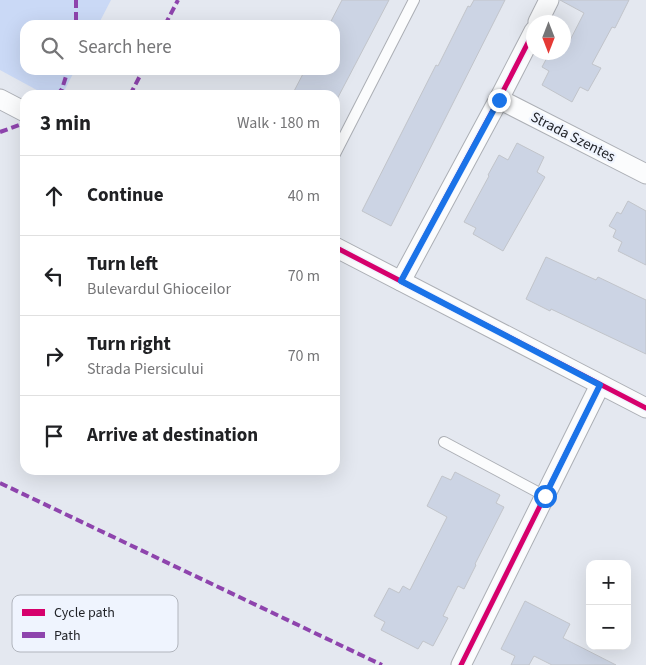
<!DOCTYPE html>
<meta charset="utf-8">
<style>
:root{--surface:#fff;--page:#f6f6f6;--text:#202124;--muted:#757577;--line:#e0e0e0}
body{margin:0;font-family:"Source Sans 3",sans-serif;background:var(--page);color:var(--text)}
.controls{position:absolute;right:15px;bottom:15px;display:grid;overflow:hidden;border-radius:10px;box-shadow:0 5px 20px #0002}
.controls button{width:45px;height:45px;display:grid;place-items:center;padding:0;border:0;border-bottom:1px solid var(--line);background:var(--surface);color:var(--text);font:25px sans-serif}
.compass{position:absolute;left:526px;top:15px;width:45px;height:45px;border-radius:50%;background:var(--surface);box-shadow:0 5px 20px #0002;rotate:180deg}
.stop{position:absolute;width:15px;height:15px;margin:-11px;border:4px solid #1a73e8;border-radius:50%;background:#fff}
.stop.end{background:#1a73e8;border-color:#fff;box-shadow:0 1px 5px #0008}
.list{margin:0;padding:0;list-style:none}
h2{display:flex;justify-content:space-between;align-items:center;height:65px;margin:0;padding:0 20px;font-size:21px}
h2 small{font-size:16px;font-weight:400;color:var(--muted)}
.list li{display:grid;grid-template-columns:32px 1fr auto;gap:15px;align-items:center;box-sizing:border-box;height:80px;padding:0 20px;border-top:1px solid var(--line)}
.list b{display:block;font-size:19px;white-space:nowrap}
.list p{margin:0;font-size:16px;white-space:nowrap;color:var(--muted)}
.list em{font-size:16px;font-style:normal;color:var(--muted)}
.icon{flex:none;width:28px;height:28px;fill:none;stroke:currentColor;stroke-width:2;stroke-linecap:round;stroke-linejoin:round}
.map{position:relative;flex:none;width:646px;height:665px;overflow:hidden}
.search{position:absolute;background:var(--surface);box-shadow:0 5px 20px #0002;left:20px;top:20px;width:320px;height:55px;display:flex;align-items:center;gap:12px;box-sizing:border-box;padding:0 18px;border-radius:15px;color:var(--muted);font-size:19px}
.panel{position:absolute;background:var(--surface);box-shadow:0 5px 20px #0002;left:20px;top:90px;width:320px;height:385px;border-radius:15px}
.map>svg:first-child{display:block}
.green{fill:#cad9f6}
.building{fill:#ccd4e4;stroke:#c1c4ca}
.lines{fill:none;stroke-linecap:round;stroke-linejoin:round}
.lane-casing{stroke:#acafb5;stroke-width:12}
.street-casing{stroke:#acafb5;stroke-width:21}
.lane{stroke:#fbfcfd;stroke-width:10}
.street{stroke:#fbfcfd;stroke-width:19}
.quiet{stroke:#8e44ad;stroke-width:4;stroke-dasharray:8 4;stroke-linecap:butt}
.cycleway-casing{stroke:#eff4fe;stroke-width:8}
.cycleway{stroke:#d6006c;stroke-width:5}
.route{stroke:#1a73e8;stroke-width:6}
.labels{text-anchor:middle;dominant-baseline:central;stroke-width:4.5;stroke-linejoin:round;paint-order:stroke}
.street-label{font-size:15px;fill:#1f2126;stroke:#eff4fe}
.key{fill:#eff4fe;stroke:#b1b5bd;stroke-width:1}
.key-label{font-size:14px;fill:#1f2126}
</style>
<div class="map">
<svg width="646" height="665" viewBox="0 0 646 665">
<rect width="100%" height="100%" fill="#e4e8f0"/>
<polygon class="green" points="0,0 111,0 98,25 25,25 25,70 75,70 62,95 46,95 0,70"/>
<g class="building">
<polygon points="342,0 389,0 335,103 335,95 292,95 305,70 335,70 335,25 329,25"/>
<polygon points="474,0 505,0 391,226 362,211 436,65 438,66 468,6 470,7"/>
<polygon points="560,0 629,0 615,28 612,27 592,64 601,68 588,91 580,87 572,102 542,85 549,71 542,67 550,52 564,52 584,13"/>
<polygon points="517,143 544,157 537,172 545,177 503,251 473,234 476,228 464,222 489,176 488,175 499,155 508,160"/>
<polygon points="628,201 646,211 646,265 618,251 622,242 613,237 616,230 609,226 617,212 621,214"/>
<polygon points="546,257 596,280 598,277 646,300 646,354 551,309 550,311 526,299"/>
<polygon points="455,472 500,495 496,503 504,507 475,564 476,565 464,589 458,586 443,616 448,618 433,646 423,641 418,649 381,630 385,622 374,616 389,588 399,593 403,586 410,590 447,517 427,506 442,476 451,480"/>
<polygon points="525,601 570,624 563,638 616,665 552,665 534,656 529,665 511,665 515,656 501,649"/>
</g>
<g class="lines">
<g class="lane-casing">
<g id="lane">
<polyline points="335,154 414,0"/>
<polyline points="444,442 545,496"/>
</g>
</g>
<g class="street-casing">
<g id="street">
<polyline points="538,22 549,0"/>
<polyline points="0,99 25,112"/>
<polyline points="499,99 646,174"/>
<polyline points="335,247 646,408"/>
<polyline points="401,281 499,99 534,31"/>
<polyline points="461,665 600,385"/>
</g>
</g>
<use href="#lane" class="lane"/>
<use href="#street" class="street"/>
<g class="quiet">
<polyline points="76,0 76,25"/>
<polyline points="165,25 178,0"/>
<polyline points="57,95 62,89 68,70"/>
<polyline points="130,95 143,70"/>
<polyline points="0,132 25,123"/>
<polyline points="0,483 382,665"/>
</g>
<g class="cycleway-casing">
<g id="cycleway">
<polyline points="335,247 646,408"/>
<polyline points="401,281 499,99 534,31"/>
<polyline points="461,665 600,385"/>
</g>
</g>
<use href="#cycleway" class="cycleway"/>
</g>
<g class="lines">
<polyline class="route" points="499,100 401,281 600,385 545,496"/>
</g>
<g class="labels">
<g class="street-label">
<text transform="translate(573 137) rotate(27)">Strada Szentes</text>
</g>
</g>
<rect x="12" y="595" width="166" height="57" rx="8" class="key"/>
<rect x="22" y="609" width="23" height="7" fill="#d6006c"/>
<rect x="22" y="632" width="23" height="6" fill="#8e44ad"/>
<g class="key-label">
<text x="54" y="617">Cycle path</text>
<text x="54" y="640">Path</text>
</g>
</svg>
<div class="controls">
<button>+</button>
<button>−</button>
</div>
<svg class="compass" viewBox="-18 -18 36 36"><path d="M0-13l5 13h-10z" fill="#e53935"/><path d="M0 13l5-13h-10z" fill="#757577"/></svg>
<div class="stop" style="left:545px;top:496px"></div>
<div class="stop end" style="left:499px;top:100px"></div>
<div class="search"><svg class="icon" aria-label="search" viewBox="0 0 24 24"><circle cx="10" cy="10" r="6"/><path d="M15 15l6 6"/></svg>Search here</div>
<section class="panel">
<h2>3 min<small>Walk · 180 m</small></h2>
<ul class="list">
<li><svg class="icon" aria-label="ahead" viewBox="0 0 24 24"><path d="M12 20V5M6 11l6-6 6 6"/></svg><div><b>Continue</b></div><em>40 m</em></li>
<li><svg class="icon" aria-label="left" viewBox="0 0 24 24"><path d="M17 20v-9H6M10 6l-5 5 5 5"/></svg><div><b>Turn left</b><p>Bulevardul Ghioceilor</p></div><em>70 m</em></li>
<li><svg class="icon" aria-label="right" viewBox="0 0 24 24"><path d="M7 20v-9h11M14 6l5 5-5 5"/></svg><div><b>Turn right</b><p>Strada Piersicului</p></div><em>70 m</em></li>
<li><svg class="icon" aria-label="arrive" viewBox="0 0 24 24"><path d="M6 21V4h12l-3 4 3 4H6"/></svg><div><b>Arrive at destination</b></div></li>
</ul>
</section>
</div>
